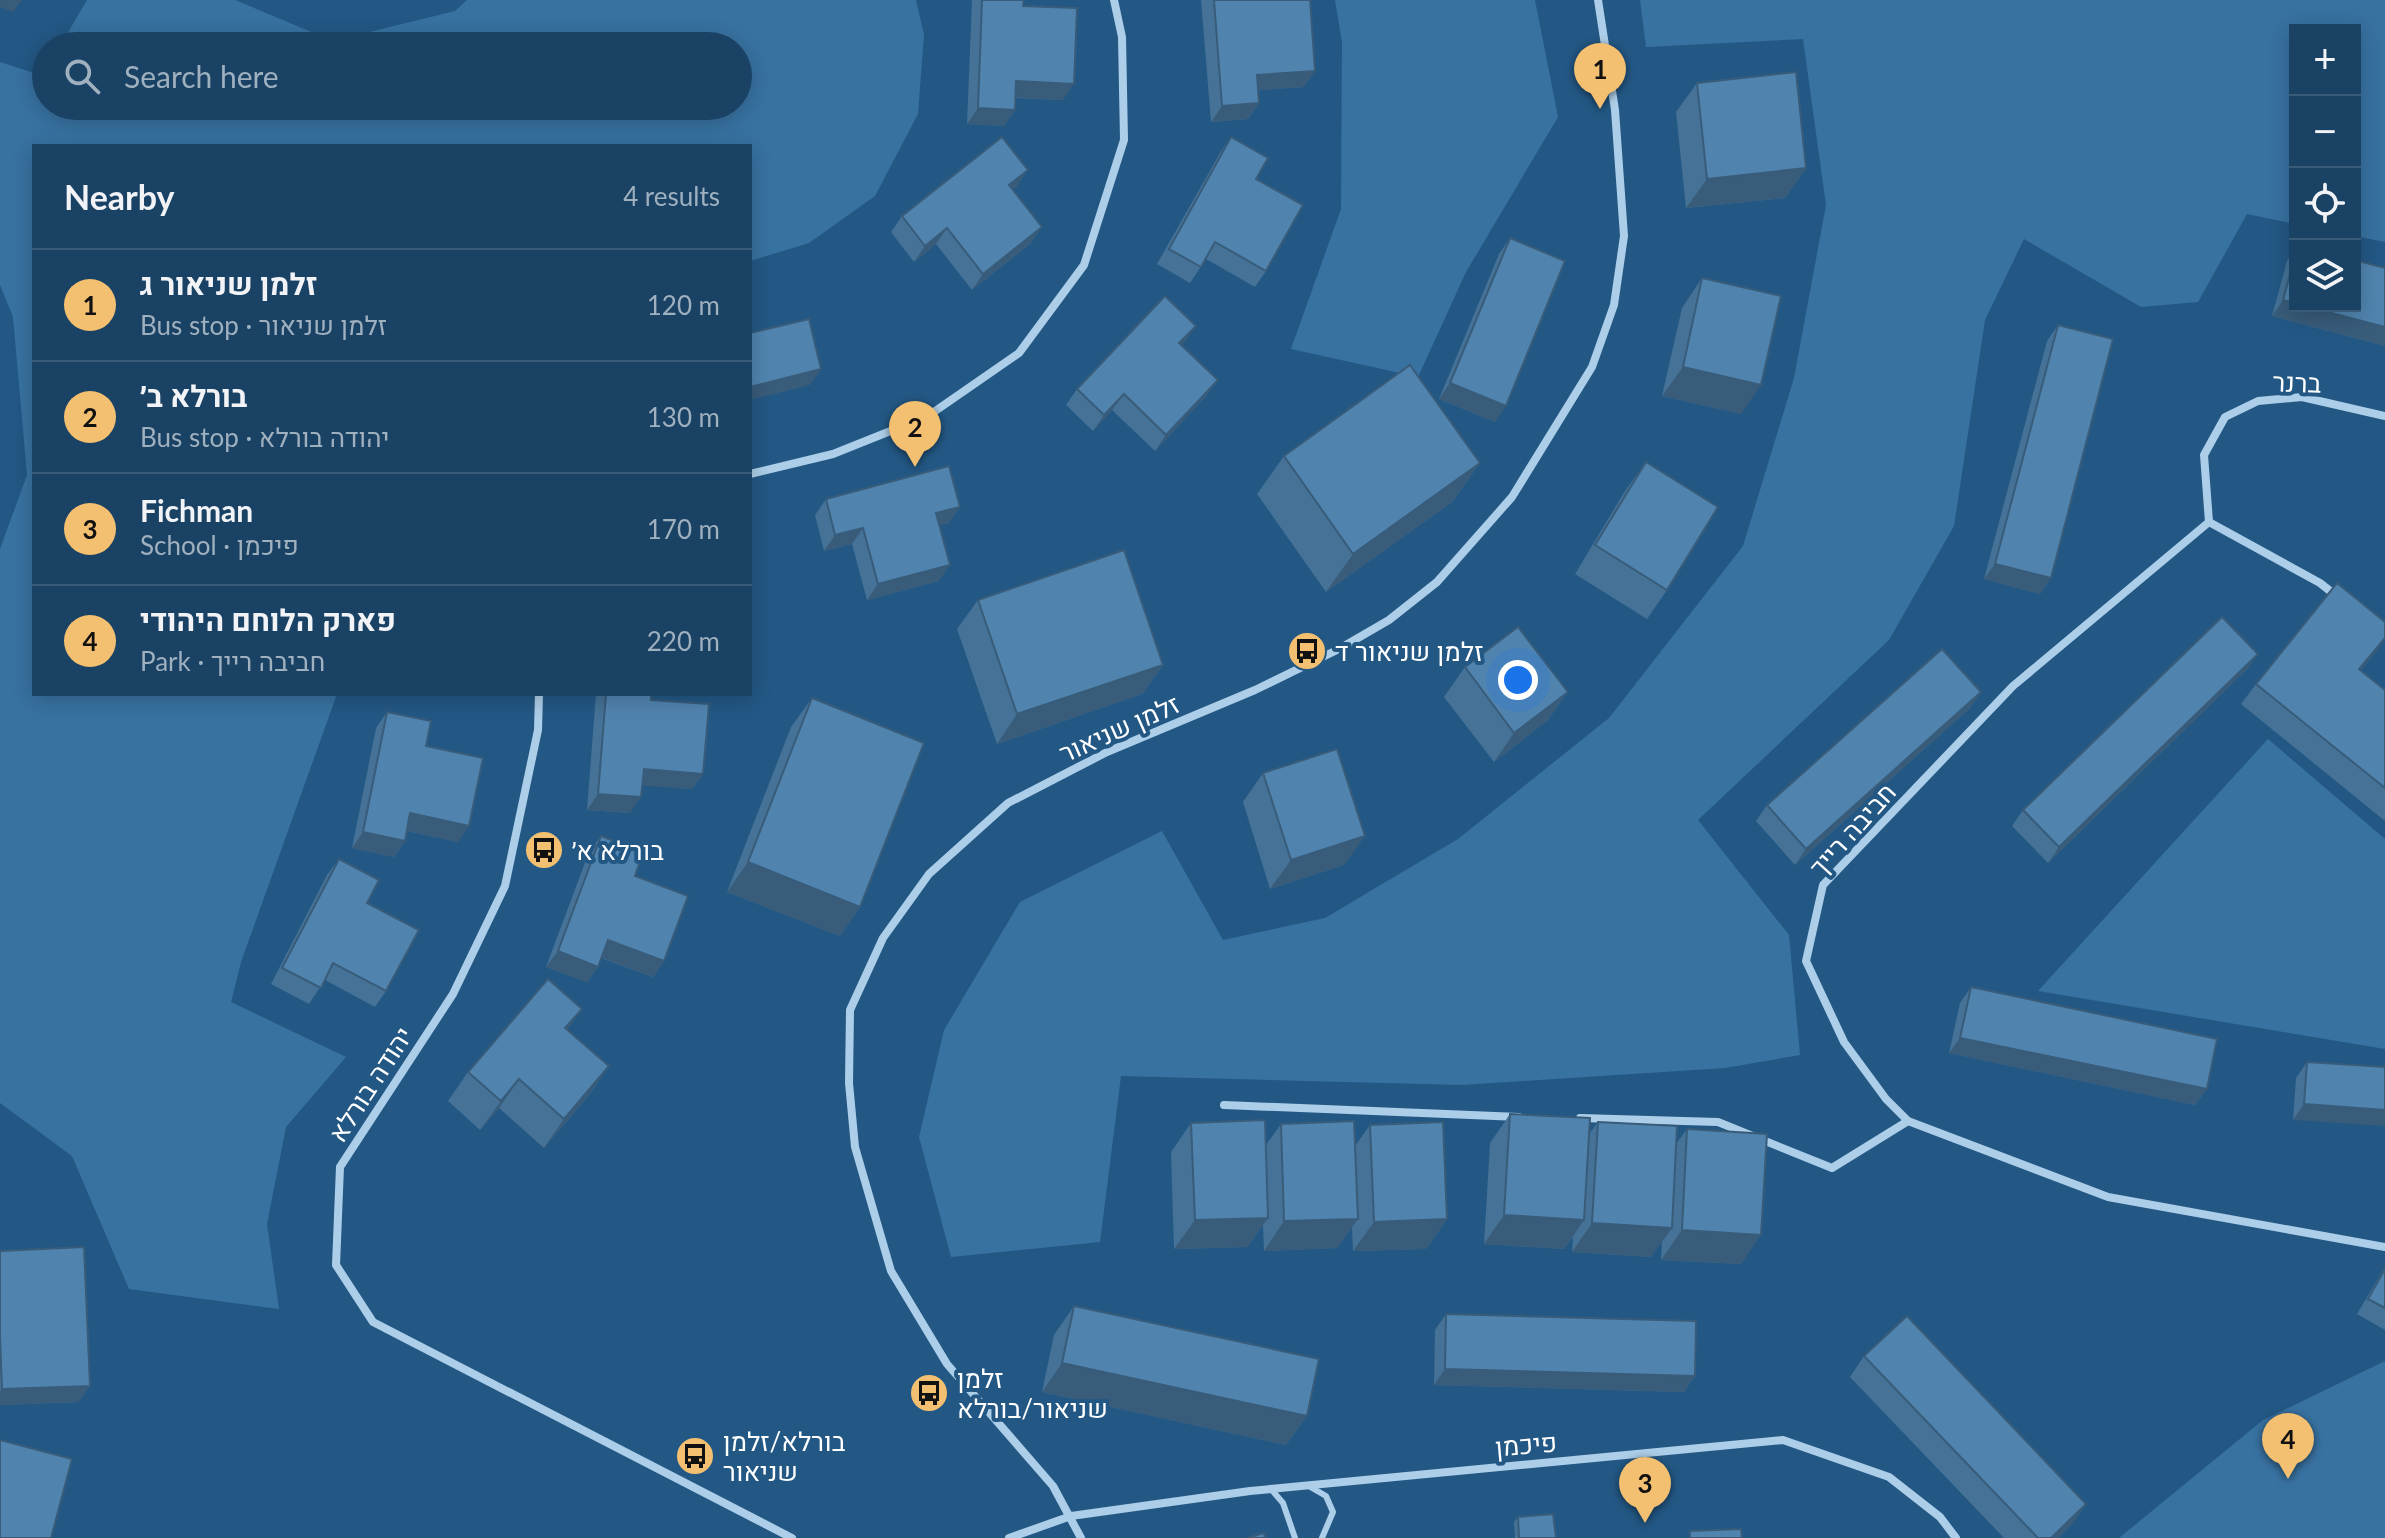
<!DOCTYPE html>
<meta charset="utf-8">
<style>
:root{--surface:#1a4264;--page:#274d6d;--text:#f1f3f6;--muted:#9fb0bf;--line:#385b78;--accent:#f3bf70}
body{margin:0;font-family:Lato,Heebo,sans-serif;background:var(--page);color:var(--text)}
.controls{position:absolute;right:24px;top:24px;display:grid;overflow:hidden;border-radius:0px;box-shadow:0 4px 20px #0003}
.controls button{width:72px;height:72px;display:grid;place-items:center;padding:0;border:0;border-bottom:2px solid var(--line);background:var(--surface);color:var(--text);font:40px sans-serif}
.you{position:absolute;left:1518px;top:680px;width:28px;height:28px;margin:-20px;border:6px solid #fff;border-radius:50%;background:#1a73e8;box-shadow:0 0 0 12px #1a73e833}
.badge{display:grid;place-items:center;width:52px;height:52px;border-radius:50%;background:var(--accent);color:#111;font-size:26px;font-weight:700}
.pin{position:absolute;translate:-50% -66px;filter:drop-shadow(0 2px 4px #0008)}
.pin::after{content:'';position:absolute;top:42px;width:28px;height:24px;background:inherit;clip-path:polygon(0 0,100% 0,50% 100%)}
.list{margin:0;padding:0;list-style:none}
h2{display:flex;justify-content:space-between;align-items:center;height:104px;margin:0;padding:0 32px;font-size:34px}
h2 small{font-size:26px;font-weight:400;color:var(--muted)}
.list li{display:grid;grid-template-columns:52px 1fr auto;gap:24px;align-items:center;box-sizing:border-box;height:112px;padding:0 32px;border-top:2px solid var(--line)}
.list b{display:block;font-size:30px;white-space:nowrap}
.list p{margin:0;font-size:26px;white-space:nowrap;color:var(--muted)}
.list em{font-size:26px;font-style:normal;color:var(--muted)}
.icon{flex:none;width:44px;height:44px;fill:none;stroke:currentColor;stroke-width:2;stroke-linecap:round;stroke-linejoin:round}
.map{position:relative;flex:none;width:2385px;height:1538px;overflow:hidden}
.search{position:absolute;background:var(--surface);box-shadow:0 4px 20px #0003;left:32px;top:32px;width:720px;height:88px;display:flex;align-items:center;gap:20px;box-sizing:border-box;padding:0 28px;border-radius:44px;color:var(--muted);font-size:30px}
.panel{position:absolute;background:var(--surface);box-shadow:0 4px 20px #0003;left:32px;top:144px;width:720px;height:552px;border-radius:0px}
.map>svg:first-child{display:block}
.green{fill:#3872a1}
.lines{fill:none;stroke-linecap:round;stroke-linejoin:round}
.lane{stroke:#adcee8;stroke-width:6}
.street{stroke:#adcee8;stroke-width:8}
.wall{fill:#457296}
.shaded-wall{fill:#385c7a}
.building{fill:#5084af;stroke:#385c7a;stroke-width:2}
.labels{text-anchor:middle;dominant-baseline:central;stroke-width:8;stroke-linejoin:round;paint-order:stroke}
.street-label{font-size:26px;fill:#fff;stroke:#235885}
.poi-label{font-size:26px;fill:#fff;stroke:#235885;text-anchor:start}
</style>
<div class="map">
<svg width="2385" height="1538" viewBox="0 0 2385 1538">
<rect width="100%" height="100%" fill="#235885"/>
<g class="green">
<polygon points="87,0 235,0 333,41 455,11 467,0 916,0 924,35 918,114 875,196 809,243 750,261 750,146 34,146 34,694 337,694 241,962 231,1002 346,1057 286,1127 267,1224 279,1309 129,1289 72,1156 0,1103 0,549 27,475 13,317 0,285 0,62 43,76 46,71 46,106 738,106 738,46 60,46"/>
<polygon points="1335,0 1535,0 1558,117 1466,272 1418,377 1291,349 1341,209 1342,42"/>
<polygon points="1640,0 2385,0 2385,242 2355,236 2355,30 2295,30 2295,224 2247,214 2198,302 2141,307 2024,239 1985,320 1954,526 1889,640 1698,820 1789,935 1800,1055 1725,1068 1462,1085 1121,1076 1100,1242 951,1257 919,1137 944,1030 1020,902 1162,831 1223,940 1325,918 1458,839 1609,718 1743,546 1794,378 1826,205 1803,39 1646,47"/>
<polygon points="2268,739 2385,839 2385,1049 2038,991"/>
<polygon points="2385,1361 2385,1538 2119,1538 2263,1420"/>
</g>
<g class="lines">
<g class="lane">
<polyline points="1307,1485 1326,1496 1333,1512 1322,1538"/>
<polyline points="1270,1488 1283,1503 1295,1538"/>
</g>
<g class="street">
<polyline points="750,474 833,454 928,416 1019,353 1084,265 1124,140 1122,37 1114,0"/>
<polyline points="2209,522 2013,686 1823,885 1806,961 1844,1042 1886,1099 1908,1121 2108,1197 2385,1247"/>
<polyline points="2209,522 2204,455 2225,417 2258,401 2302,397 2385,416"/>
<polyline points="2209,522 2320,583 2339,598"/>
<polyline points="539,694 538,730 505,886 453,994 340,1167 336,1265 373,1322 792,1538"/>
<polyline points="1224,1105 1519,1117"/>
<polyline points="1580,1118 1718,1122 1832,1168 1908,1121"/>
<polyline points="1009,1538 1071,1516 1250,1491 1783,1440 1889,1477 1940,1517 1956,1538"/>
<polyline points="1081,1538 1053,1486 947,1364 891,1271 855,1147 849,1083 850,1010 883,938 929,874 1008,803 1107,752 1255,690 1339,649 1389,620 1437,582 1512,497 1592,367 1614,305 1624,236 1615,110 1598,0"/>
</g>
</g>
<g class="wall">
<polygon points="972,0 1024,0 1023,6 1063,100 1015,98 1015,110 1004,126 967,124"/>
<polygon points="1201,0 1310,0 1304,87 1258,90 1259,103 1248,119 1211,122"/>
<polygon points="1697,83 1806,168 1785,198 1686,208 1676,112"/>
<polygon points="1231,137 1256,179 1266,271 1255,287 1206,259 1190,283 1157,264 1220,153"/>
<polygon points="1017,186 1012,189 1031,243 972,290 936,244 914,262 891,232 902,216"/>
<polygon points="1510,238 1495,422 1439,399 1499,254"/>
<polygon points="2295,249 2295,306 2385,268 2385,346 2272,316 2287,261"/>
<polygon points="1702,278 1741,414 1662,396 1682,308"/>
<polygon points="2058,325 2051,578 2040,594 1984,579 2047,341"/>
<polygon points="1196,326 1181,345 1218,380 1206,396 1155,451 1112,410 1093,431 1066,405 1077,389"/>
<polygon points="1284,456 1480,463 1452,502 1326,592 1257,494"/>
<polygon points="1646,462 1667,590 1647,619 1575,574 1625,491"/>
<polygon points="826,499 949,523 940,525 939,581 867,600 852,544 824,551 815,515"/>
<polygon points="978,600 1163,665 1142,694 997,744 957,629"/>
<polygon points="2378,649 2361,670 2385,690 2385,821 2241,704 2256,684"/>
<polygon points="2258,654 2247,669 2048,863 2012,826 2023,810"/>
<polygon points="1465,667 1568,692 1547,721 1494,762 1444,697"/>
<polygon points="1981,692 1970,708 1795,865 1756,821 1767,805"/>
<polygon points="596,694 651,694 651,700 703,774 692,789 642,785 630,813 587,810"/>
<polygon points="812,698 860,907 840,936 727,892 791,727"/>
<polygon points="387,712 426,746 458,842 407,831 405,841 394,857 352,848 376,728"/>
<polygon points="1263,773 1344,865 1270,889 1243,802"/>
<polygon points="601,836 635,876 664,961 653,977 601,958 598,967 587,982 546,967 589,852"/>
<polygon points="339,859 367,903 386,991 375,1007 325,980 309,1004 271,984 327,875"/>
<polygon points="1971,987 2207,1089 2195,1105 1949,1053 1960,1003"/>
<polygon points="567,1030 609,1066 589,1095 544,1148 499,1108 480,1130 448,1101 468,1072"/>
<polygon points="2307,1062 2385,1067 2293,1120 2296,1078"/>
<polygon points="1510,1114 1589,1134 1598,1122 1676,1144 1687,1129 1741,1264 1661,1260 1662,1241 1651,1257 1572,1252 1573,1237 1564,1249 1484,1244 1490,1143"/>
<polygon points="1191,1123 1265,1146 1281,1124 1355,1146 1370,1125 1447,1219 1426,1249 1353,1251 1352,1227 1337,1248 1264,1251 1263,1225 1247,1247 1174,1249 1171,1152"/>
<polygon points="0,1251 79,1402 0,1405"/>
<polygon points="2385,1267 2385,1330 2357,1314"/>
<polygon points="1074,1306 1307,1416 1286,1445 1042,1392 1054,1335"/>
<polygon points="1446,1314 1695,1376 1684,1392 1434,1385 1435,1330"/>
<polygon points="1864,1356 2086,1504 2072,1524 2058,1538 2004,1538 1850,1377"/>
<polygon points="1518,1517 1556,1538 1515,1538 1514,1522"/>
</g>
<g class="shaded-wall">
<polygon points="0,0 22,0 13,12 0,7"/>
<polygon points="1315,71 1304,87 1246,91 1257,75"/>
<polygon points="1016,81 1074,84 1063,100 1005,97"/>
<polygon points="1259,103 1248,119 1211,122 1222,106"/>
<polygon points="978,108 1015,110 1004,126 967,124"/>
<polygon points="1806,168 1785,198 1686,208 1707,179"/>
<polygon points="1028,170 1017,186 998,201 1009,185"/>
<polygon points="1042,227 1031,243 972,290 983,274"/>
<polygon points="947,228 936,244 914,262 925,246"/>
<polygon points="2283,300 2295,303 2295,306 2305,306 2385,327 2385,346 2272,316"/>
<polygon points="1196,326 1185,342 1168,359 1179,343"/>
<polygon points="1683,367 1761,385 1741,414 1662,396"/>
<polygon points="821,369 810,385 750,400 750,387"/>
<polygon points="1218,380 1206,396 1155,451 1166,435"/>
<polygon points="1450,383 1506,406 1495,422 1439,399"/>
<polygon points="1124,394 1112,410 1093,431 1104,415"/>
<polygon points="1480,463 1452,502 1326,592 1353,554"/>
<polygon points="960,507 949,523 925,529 936,513"/>
<polygon points="863,528 852,544 824,551 835,535"/>
<polygon points="1995,564 2051,578 2040,594 1984,579"/>
<polygon points="950,565 939,581 867,600 878,584"/>
<polygon points="2385,638 2378,649 2345,690 2359,669"/>
<polygon points="2258,654 2247,669 2048,863 2059,847"/>
<polygon points="1163,665 1142,694 997,744 1017,714"/>
<polygon points="1568,692 1547,721 1494,762 1514,733"/>
<polygon points="1981,692 1970,708 1795,865 1806,849"/>
<polygon points="644,769 703,774 692,789 633,785"/>
<polygon points="598,794 641,797 630,813 587,810"/>
<polygon points="410,813 469,826 458,842 399,829"/>
<polygon points="363,832 405,841 394,857 352,848"/>
<polygon points="1365,836 1344,865 1270,889 1291,860"/>
<polygon points="748,862 860,907 840,936 727,892"/>
<polygon points="608,940 664,961 653,977 597,956"/>
<polygon points="558,951 598,967 587,982 546,967"/>
<polygon points="582,1009 562,1038 565,1028"/>
<polygon points="1960,1038 2207,1089 2195,1105 1949,1053"/>
<polygon points="609,1066 589,1095 544,1148 564,1119"/>
<polygon points="519,1079 499,1108 480,1130 501,1101"/>
<polygon points="2304,1104 2385,1110 2385,1126 2293,1120"/>
<polygon points="1504,1215 1584,1220 1564,1249 1484,1244"/>
<polygon points="1268,1218 1247,1247 1174,1249 1195,1220"/>
<polygon points="1358,1219 1337,1248 1264,1251 1284,1221"/>
<polygon points="1447,1219 1426,1249 1353,1251 1374,1222"/>
<polygon points="1592,1223 1672,1228 1651,1257 1572,1252"/>
<polygon points="1682,1230 1761,1235 1741,1264 1661,1260"/>
<polygon points="1062,1363 1307,1416 1286,1445 1042,1392"/>
<polygon points="1445,1369 1695,1376 1684,1392 1434,1385"/>
<polygon points="90,1386 79,1402 0,1405 0,1392 2,1389"/>
<polygon points="2086,1504 2072,1524 2058,1538 2051,1538"/>
</g>
<g class="building">
<polygon points="982,0 1024,0 1023,6 1077,8 1074,84 1016,81 1015,110 978,108"/>
<polygon points="1214,0 1310,0 1315,71 1257,75 1259,103 1222,106"/>
<polygon points="1796,72 1806,168 1707,179 1697,83"/>
<polygon points="1002,137 1028,170 1009,185 1042,227 983,274 947,228 925,246 902,216"/>
<polygon points="1231,137 1268,158 1256,179 1303,205 1266,271 1215,242 1201,267 1169,249"/>
<polygon points="1510,238 1565,261 1506,406 1450,383"/>
<polygon points="2295,255 2295,303 2283,300"/>
<polygon points="2355,260 2385,268 2385,327 2305,306 2355,306"/>
<polygon points="1702,278 1781,296 1761,385 1683,367"/>
<polygon points="1165,296 1196,326 1179,343 1218,380 1166,435 1124,394 1104,415 1077,389"/>
<polygon points="809,319 821,369 750,387 750,333"/>
<polygon points="2058,325 2113,339 2051,578 1995,564"/>
<polygon points="1410,365 1480,463 1353,554 1284,456"/>
<polygon points="1646,462 1718,507 1667,590 1595,545"/>
<polygon points="949,466 960,507 936,513 950,565 878,584 863,528 835,535 826,499"/>
<polygon points="1124,550 1163,665 1017,714 978,600"/>
<polygon points="2337,583 2385,622 2385,638 2359,669 2385,690 2385,788 2256,684"/>
<polygon points="2222,617 2258,654 2059,847 2023,810"/>
<polygon points="1518,627 1568,692 1514,733 1465,667"/>
<polygon points="1942,649 1981,692 1806,849 1767,805"/>
<polygon points="606,694 651,694 651,700 709,704 703,774 644,769 641,797 598,794"/>
<polygon points="812,698 924,743 860,907 748,862"/>
<polygon points="387,712 431,721 426,746 483,758 469,826 410,813 405,841 363,832"/>
<polygon points="1337,749 1365,836 1291,860 1263,773"/>
<polygon points="601,836 643,852 635,876 688,896 664,961 608,940 598,967 558,951"/>
<polygon points="339,859 379,880 367,903 419,930 386,991 333,963 321,988 282,968"/>
<polygon points="548,979 582,1009 565,1028 609,1066 564,1119 519,1079 501,1101 468,1072"/>
<polygon points="1971,987 2217,1039 2207,1089 1960,1038"/>
<polygon points="2307,1062 2385,1067 2385,1110 2304,1104"/>
<polygon points="1510,1114 1590,1118 1584,1220 1504,1215"/>
<polygon points="1265,1120 1268,1218 1195,1220 1191,1123"/>
<polygon points="1354,1121 1358,1219 1284,1221 1281,1124"/>
<polygon points="1443,1122 1447,1219 1374,1222 1370,1125"/>
<polygon points="1598,1122 1677,1126 1672,1228 1592,1223"/>
<polygon points="1687,1129 1767,1134 1761,1235 1682,1230"/>
<polygon points="84,1247 90,1386 2,1389 0,1336 0,1251"/>
<polygon points="2385,1269 2385,1308 2368,1299"/>
<polygon points="1074,1306 1319,1359 1307,1416 1062,1363"/>
<polygon points="1446,1314 1696,1321 1695,1376 1445,1369"/>
<polygon points="1907,1316 2086,1504 2051,1538 2038,1538 1864,1356"/>
<polygon points="0,1440 72,1459 51,1538 0,1538"/>
<polygon points="1553,1514 1556,1538 1519,1538 1518,1517"/>
<polygon points="1741,1529 1742,1538 1690,1538 1690,1531"/>
<polygon points="1264,1533 1265,1538 1247,1538"/>
</g>
<defs>
<g id="bus-disc" transform="scale(2)"><circle r="9.5" fill="#f3bf70" stroke="#235885"/><path d="M-5-6H5V4H4V6H2V4H-2V6H-4V4H-5ZM-3.5-4V0h7V-4ZM-3.5 1.2v1.5H-2V1.2ZM2 1.2v1.5H3.5V1.2Z" fill="#111"/></g>
</defs>
<g fill-rule="evenodd">
<use href="#bus-disc" x="1307" y="651"/>
<use href="#bus-disc" x="544" y="850"/>
<use href="#bus-disc" x="929" y="1393"/>
<use href="#bus-disc" x="695" y="1456"/>
</g>
<g class="labels">
<g class="street-label">
<text transform="translate(2297 382) rotate(2)">ברנר</text>
<text transform="translate(1119 728) rotate(-24)">זלמן שניאור</text>
<text transform="translate(1852 829) rotate(-48)">חביבה רייך</text>
<text transform="translate(370 1084) rotate(-57)">יהודה בורלא</text>
<text transform="translate(1526 1444) rotate(-5)">פיכמן</text>
</g>
<g class="poi-label">
<text x="1335" y="651">זלמן שניאור ד</text>
<text x="572" y="850">בורלא א׳</text>
<text x="957" y="1378">זלמן<tspan x="957" dy="30">שניאור/בורלא</tspan></text>
<text x="723" y="1441">בורלא/זלמן<tspan x="723" dy="30">שניאור</tspan></text>
</g>
</g>
</svg>
<div class="controls">
<button>+</button>
<button>−</button>
<button><svg class="icon" aria-label="locate" viewBox="0 0 24 24"><circle cx="12" cy="12" r="6"/><path d="M12 2v4M12 18v4M2 12h4M18 12h4"/></svg></button>
<button><svg class="icon" aria-label="layers" viewBox="0 0 24 24"><path d="M12 4l9 5-9 5-9-5zM3 14l9 5 9-5"/></svg></button>
</div>
<div class="you"></div>
<div class="pin badge" style="left:1600px;top:109px">1</div>
<div class="pin badge" style="left:915px;top:467px">2</div>
<div class="pin badge" style="left:1645px;top:1523px">3</div>
<div class="pin badge" style="left:2288px;top:1479px">4</div>
<div class="search"><svg class="icon" aria-label="search" viewBox="0 0 24 24"><circle cx="10" cy="10" r="6"/><path d="M15 15l6 6"/></svg>Search here</div>
<section class="panel">
<h2>Nearby<small>4 results</small></h2>
<ul class="list">
<li><span class="badge">1</span><div><b>זלמן שניאור ג</b><p>Bus stop · זלמן שניאור</p></div><em>120 m</em></li>
<li><span class="badge">2</span><div><b>בורלא ב׳</b><p>Bus stop · יהודה בורלא</p></div><em>130 m</em></li>
<li><span class="badge">3</span><div><b>Fichman</b><p>School · פיכמן</p></div><em>170 m</em></li>
<li><span class="badge">4</span><div><b>פארק הלוחם היהודי</b><p>Park · חביבה רייך</p></div><em>220 m</em></li>
</ul>
</section>
</div>
